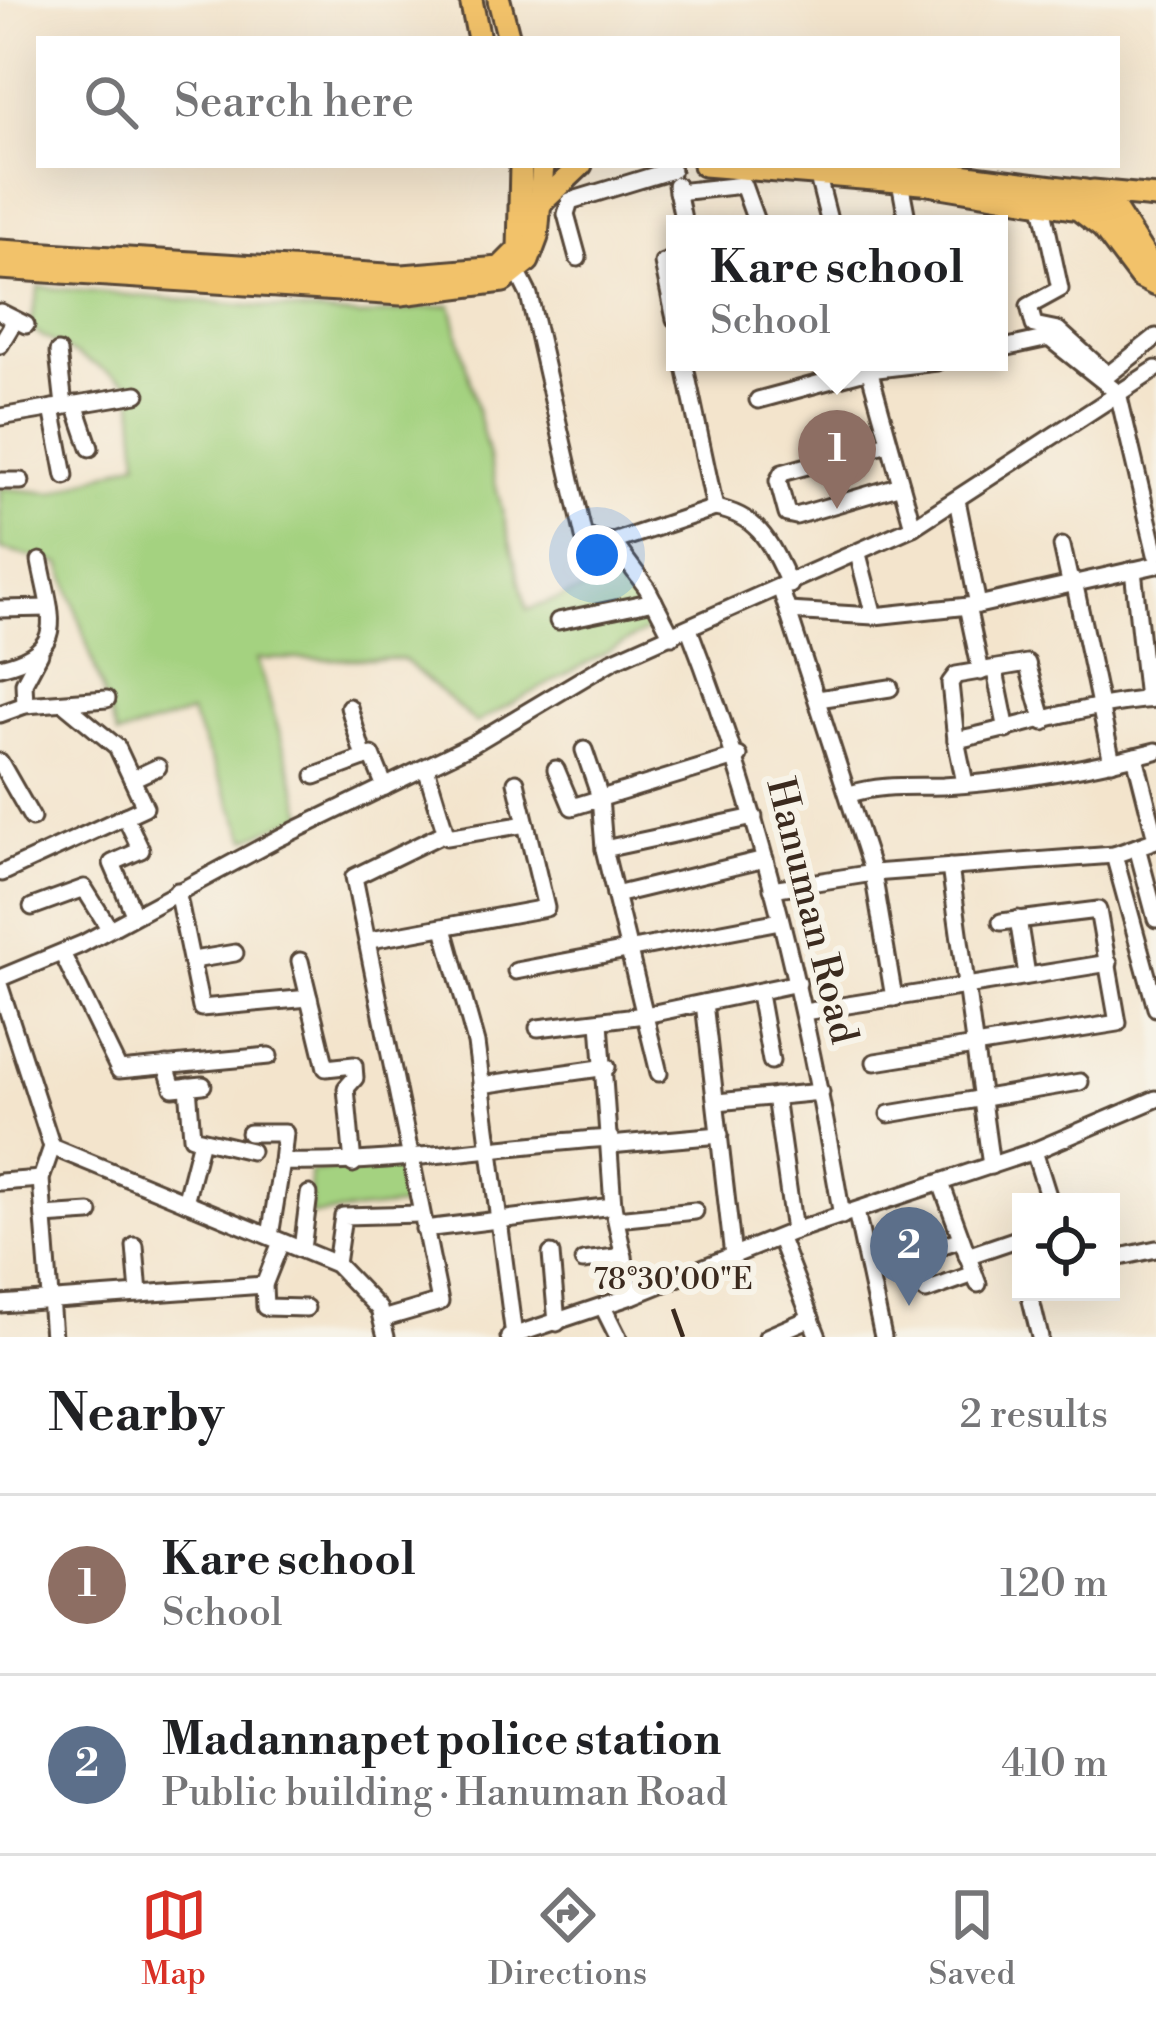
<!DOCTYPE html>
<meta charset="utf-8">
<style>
:root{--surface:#fff;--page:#f6f6f6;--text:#202124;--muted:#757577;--line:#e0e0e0;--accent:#d93025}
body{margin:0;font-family:"Libre Bodoni",serif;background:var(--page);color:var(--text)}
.controls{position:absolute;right:36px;bottom:36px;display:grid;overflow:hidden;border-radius:0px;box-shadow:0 12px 48px #0002}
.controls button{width:108px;height:108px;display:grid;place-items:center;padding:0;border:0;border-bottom:3px solid var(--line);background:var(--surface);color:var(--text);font:60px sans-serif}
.you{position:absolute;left:597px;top:555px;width:42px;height:42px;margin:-30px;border:9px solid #fff;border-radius:50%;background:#1a73e8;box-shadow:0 0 0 18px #1a73e833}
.badge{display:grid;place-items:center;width:78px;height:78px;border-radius:50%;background:var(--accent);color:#fff;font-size:39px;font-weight:700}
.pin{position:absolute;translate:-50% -99px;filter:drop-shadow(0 3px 6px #0008)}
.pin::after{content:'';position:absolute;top:63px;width:42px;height:36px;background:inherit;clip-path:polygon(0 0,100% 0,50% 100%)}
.popup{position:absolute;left:666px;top:215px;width:342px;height:156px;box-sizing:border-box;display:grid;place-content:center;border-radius:0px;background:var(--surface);filter:drop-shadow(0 3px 9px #0005);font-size:39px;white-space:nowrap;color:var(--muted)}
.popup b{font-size:45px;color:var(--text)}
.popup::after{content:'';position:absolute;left:50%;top:100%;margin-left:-24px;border:24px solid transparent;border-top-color:var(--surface)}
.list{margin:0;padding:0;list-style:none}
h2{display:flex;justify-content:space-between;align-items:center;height:156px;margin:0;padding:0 48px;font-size:51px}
h2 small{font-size:39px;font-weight:400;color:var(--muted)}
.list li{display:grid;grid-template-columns:78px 1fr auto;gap:36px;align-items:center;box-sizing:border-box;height:180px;padding:0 48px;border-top:3px solid var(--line)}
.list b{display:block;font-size:45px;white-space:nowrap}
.list p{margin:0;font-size:39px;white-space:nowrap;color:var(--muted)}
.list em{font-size:39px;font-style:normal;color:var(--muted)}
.icon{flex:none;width:66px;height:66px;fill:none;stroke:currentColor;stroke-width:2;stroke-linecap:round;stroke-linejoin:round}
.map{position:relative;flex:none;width:1156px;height:1337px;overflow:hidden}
.search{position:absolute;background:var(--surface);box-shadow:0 12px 48px #0002;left:36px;right:36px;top:36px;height:132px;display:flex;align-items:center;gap:30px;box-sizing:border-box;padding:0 42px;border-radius:0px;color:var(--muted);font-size:45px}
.sheet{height:516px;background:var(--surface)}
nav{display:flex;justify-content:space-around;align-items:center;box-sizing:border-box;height:168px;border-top:3px solid var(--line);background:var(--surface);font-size:33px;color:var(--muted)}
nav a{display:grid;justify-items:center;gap:6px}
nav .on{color:var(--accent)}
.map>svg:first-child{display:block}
.green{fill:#a4d280;stroke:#707e4f;stroke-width:3}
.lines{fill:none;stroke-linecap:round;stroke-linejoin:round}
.minor-casing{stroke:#574638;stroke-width:21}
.major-casing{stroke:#574638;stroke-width:27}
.minor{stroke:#fff;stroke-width:15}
.major{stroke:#f2c26a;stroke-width:21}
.ticks{fill:none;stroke:#3b2a1e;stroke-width:4.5}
.labels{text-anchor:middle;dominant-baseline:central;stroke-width:12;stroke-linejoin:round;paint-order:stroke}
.street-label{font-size:39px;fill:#3b2a1e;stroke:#f7f3e8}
.ticks-label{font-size:30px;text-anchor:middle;fill:#3b2a1e;stroke:#f7f3e8;stroke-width:12;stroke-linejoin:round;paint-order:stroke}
</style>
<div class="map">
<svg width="1156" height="1337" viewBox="0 0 1156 1337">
<rect width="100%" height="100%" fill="#f7f3e8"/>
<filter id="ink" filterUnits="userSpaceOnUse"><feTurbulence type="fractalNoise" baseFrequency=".00833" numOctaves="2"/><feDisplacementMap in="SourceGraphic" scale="24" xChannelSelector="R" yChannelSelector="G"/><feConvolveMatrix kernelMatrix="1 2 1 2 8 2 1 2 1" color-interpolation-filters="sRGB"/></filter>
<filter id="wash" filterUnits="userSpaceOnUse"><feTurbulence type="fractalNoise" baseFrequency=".004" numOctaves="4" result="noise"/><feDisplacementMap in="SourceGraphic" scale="48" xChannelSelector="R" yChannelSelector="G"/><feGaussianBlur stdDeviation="2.7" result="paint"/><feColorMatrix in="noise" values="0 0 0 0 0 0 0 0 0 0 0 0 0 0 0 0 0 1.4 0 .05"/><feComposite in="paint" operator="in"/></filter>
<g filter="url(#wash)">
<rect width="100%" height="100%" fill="#f3e4cc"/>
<g class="green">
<polygon points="39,287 362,316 451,305 527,610 625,575 657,625 476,723 403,659 257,659 304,814 247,839 190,713 117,736 61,564 0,549 0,488 53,493 138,461 132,385 29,329"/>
<polygon points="402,1160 410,1205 311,1215 310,1172"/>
</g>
</g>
<g filter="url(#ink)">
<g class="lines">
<g class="minor-casing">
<g id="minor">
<polyline points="818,177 830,224"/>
<polyline points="900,182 908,224"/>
<polyline points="676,185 684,224"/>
<polyline points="677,192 743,185 757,224"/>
<polyline points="1041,200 1060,289 1029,306 1034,325 1058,330 1108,375 1156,337"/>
<polyline points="578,258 566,214 570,201 672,170"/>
<polyline points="675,259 663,263 675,319"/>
<polyline points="513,263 529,295 584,537 613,542 647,588 672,636"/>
<polyline points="0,312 26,325"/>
<polyline points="0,345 15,320"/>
<polyline points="999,349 1049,338 1118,393 1156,554"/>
<polyline points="58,352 64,406"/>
<path d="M684,362L715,508C761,516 771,546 790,585"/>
<polyline points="867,362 913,527"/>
<polyline points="758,400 869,370 937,362"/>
<polyline points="75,404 90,448"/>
<polyline points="52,408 65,476"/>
<polyline points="0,417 137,394"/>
<polyline points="888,443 782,473 778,481 787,514 796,516 901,485"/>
<polyline points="0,481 21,481"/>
<polyline points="957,500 978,605"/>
<polyline points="613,542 715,508"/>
<polyline points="1062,546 1070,582"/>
<polyline points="858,554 874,616"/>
<polyline points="1133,570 1147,699"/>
<polyline points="1074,581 1112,762"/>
<polyline points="781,590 873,873 894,998"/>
<polyline points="967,606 981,672"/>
<polyline points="0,609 49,608"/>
<polyline points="788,611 874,616 978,605 1156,565"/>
<polyline points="558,621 654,601"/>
<path d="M689,629C763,819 808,1015 842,1216"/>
<path d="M0,667C70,651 50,616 40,561"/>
<polyline points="995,671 1007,730"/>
<polyline points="818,699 890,688"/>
<polyline points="25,705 24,683 40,653"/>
<polyline points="349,707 364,758"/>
<polyline points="0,714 25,705 107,699"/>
<path d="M1044,722L1027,663L956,675L950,683L956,740C1020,727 1090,703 1156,699"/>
<polyline points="956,740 965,783"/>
<polyline points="584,750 600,797 604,849 659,1073"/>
<polyline points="1135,756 1156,839"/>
<polyline points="0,762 32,818"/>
<polyline points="556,769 572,807 739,756"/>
<polyline points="315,776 372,755 385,787"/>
<polyline points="132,779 158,767"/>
<polyline points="516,782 526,824"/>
<path d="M850,794C883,784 909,787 943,786C1013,782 1088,768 1156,751"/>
<polyline points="125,816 141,850 112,863 134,914"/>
<polyline points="1137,847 1156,919"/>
<polyline points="604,849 754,817"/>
<polyline points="1114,855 1156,1008"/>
<polyline points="950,867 991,1166"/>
<polyline points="2,873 145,807 117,747 66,705"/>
<polyline points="772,889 873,873 1114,855 1156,840"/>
<polyline points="177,891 201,1008 309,998"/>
<polyline points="615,895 765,859"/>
<polyline points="32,907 84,888 109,928"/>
<polyline points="1018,919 1027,975"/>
<polyline points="444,928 476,1043 514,1336"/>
<polyline points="371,940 546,908 526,824 447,837 426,768"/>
<polyline points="62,953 119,1070 269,1056"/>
<polyline points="193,960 235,953"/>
<polyline points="300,961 326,1068 354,1065 355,1078 346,1088 353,1164"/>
<polyline points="516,971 780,921"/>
<polyline points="0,978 82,944 279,838 473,744 612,661 913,527 1156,369"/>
<polyline points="0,987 52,1147 336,1264 379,1309 386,1337"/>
<polyline points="759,994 771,1061"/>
<polyline points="704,1003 733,1256"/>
<polyline points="804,1012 1109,963"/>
<polyline points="538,1028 645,1015 798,983"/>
<polyline points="875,1062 1118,1023 1098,910 1001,922"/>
<polyline points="166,1065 173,1088 203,1085"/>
<polyline points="481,1085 607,1067"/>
<polyline points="188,1086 192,1137 251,1151"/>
<polyline points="775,1096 794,1231"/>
<polyline points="717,1102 821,1092"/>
<polyline points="889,1114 1080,1082"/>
<polyline points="249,1133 285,1133 282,1162"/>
<polyline points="610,1145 720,1135"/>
<polyline points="52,1147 41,1179 53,1337"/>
<polyline points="1034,1151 1050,1202"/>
<polyline points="0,1182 41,1179"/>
<polyline points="941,1183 978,1284"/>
<polyline points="185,1202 201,1140"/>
<polyline points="613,1206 632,1296"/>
<polyline points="856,1211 883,1337"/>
<polyline points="44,1216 90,1213"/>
<polyline points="616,1219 695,1211"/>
<polyline points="424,1229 613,1206 600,1022"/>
<path d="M270,1236L282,1162C391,1165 500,1145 610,1138"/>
<polyline points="780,1239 818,1337"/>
<polyline points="281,1242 264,1285 265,1307 306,1308"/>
<polyline points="135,1246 139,1294"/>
<polyline points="302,1249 309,1194"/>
<polyline points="926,1251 961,1239"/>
<polyline points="551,1254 557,1323"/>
<polyline points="967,1256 1014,1240"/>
<polyline points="1111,1259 1156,1249"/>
<polyline points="583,1261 624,1256"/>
<polyline points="336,1264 343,1216 421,1214"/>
<polyline points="926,1291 974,1274"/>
<polyline points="1029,1292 1040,1337"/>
<polyline points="0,1304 264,1285"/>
<polyline points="603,1307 618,1337"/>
<polyline points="382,1319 440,1302 354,877 442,834"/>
<polyline points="509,1337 632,1296 794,1231 1034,1151 1156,1099"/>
<polyline points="767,1337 811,1318"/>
</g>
</g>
<g class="major-casing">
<g id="major">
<polyline points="471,0 479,39"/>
<polyline points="499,0 509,39"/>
<polyline points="704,165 922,183 1078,209 1103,228 1140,277 1156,285"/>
<polyline points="882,165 1085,191 1117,213 1156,274"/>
<polyline points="1093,191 1156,197"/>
<polyline points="540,204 581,165"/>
<polyline points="0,251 403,276 500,268 519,249 521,165"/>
<polyline points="0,268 401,294 503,281 528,261 537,237 543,165"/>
</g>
</g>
<use href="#minor" class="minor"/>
<use href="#major" class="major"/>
</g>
</g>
<path class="ticks" d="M673,1309L683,1337"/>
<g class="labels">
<g class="street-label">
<text transform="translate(811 911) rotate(76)">Hanuman Road</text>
</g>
</g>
<g class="ticks-label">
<text x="673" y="1289">78°30'00"E</text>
</g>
</svg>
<div class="controls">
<button><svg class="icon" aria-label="locate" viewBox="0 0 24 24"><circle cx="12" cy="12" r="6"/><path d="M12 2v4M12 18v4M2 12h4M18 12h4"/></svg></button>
</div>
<div class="you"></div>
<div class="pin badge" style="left:837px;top:509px;background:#8d6e63">1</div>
<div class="popup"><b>Kare school</b>School</div>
<div class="pin badge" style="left:909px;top:1306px;background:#5c6f8a">2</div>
<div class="search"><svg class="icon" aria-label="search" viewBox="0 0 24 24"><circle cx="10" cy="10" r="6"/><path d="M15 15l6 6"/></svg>Search here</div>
</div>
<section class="sheet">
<h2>Nearby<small>2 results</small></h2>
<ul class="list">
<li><span class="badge" style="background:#8d6e63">1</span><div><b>Kare school</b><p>School</p></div><em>120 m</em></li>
<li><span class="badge" style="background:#5c6f8a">2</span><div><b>Madannapet police station</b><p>Public building · Hanuman Road</p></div><em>410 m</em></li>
</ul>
</section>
<nav>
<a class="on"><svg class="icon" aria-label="map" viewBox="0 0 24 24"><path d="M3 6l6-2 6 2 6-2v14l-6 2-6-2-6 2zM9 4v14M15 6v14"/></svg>Map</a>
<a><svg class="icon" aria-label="directions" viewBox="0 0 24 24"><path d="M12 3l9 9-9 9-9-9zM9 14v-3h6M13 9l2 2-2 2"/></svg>Directions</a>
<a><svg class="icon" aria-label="saved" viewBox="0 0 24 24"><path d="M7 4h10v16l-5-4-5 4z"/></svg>Saved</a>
</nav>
